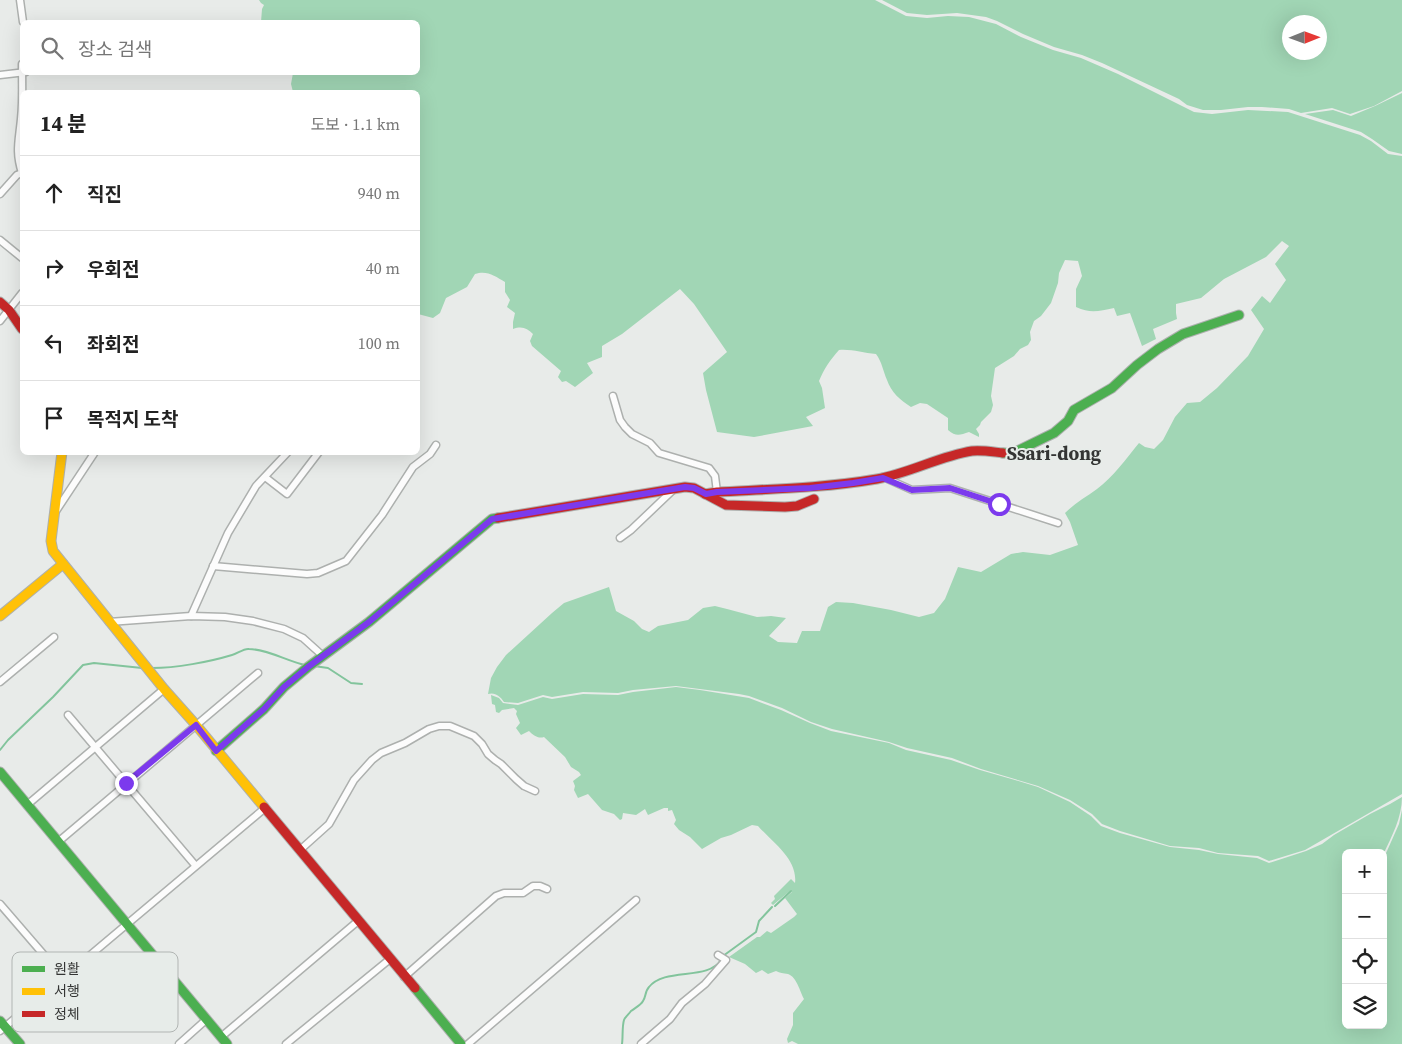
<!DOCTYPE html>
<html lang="ko">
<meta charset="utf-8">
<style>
:root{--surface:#fff;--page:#f2f2f2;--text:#222;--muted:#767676;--line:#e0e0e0}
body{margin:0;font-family:"Source Serif 4","Noto Sans KR",serif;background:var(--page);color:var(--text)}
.controls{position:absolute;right:15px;bottom:15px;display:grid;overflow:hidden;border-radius:8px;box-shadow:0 5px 20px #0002}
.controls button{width:45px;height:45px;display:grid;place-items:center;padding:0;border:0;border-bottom:1px solid var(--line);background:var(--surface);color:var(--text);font:25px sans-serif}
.compass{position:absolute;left:1282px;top:15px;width:45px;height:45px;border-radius:50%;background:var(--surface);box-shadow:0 5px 20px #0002;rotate:89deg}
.stop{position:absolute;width:15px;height:15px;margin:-11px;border:4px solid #7c3aed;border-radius:50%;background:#fff}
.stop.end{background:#7c3aed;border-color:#fff;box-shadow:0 1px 5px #0008}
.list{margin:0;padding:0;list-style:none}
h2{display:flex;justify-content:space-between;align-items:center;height:65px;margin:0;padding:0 20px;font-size:21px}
h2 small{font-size:16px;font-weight:400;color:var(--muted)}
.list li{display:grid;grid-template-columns:32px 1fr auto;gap:15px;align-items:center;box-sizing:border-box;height:75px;padding:0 20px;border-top:1px solid var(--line)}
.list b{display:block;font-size:19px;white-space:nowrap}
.list em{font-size:16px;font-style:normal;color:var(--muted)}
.icon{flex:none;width:28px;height:28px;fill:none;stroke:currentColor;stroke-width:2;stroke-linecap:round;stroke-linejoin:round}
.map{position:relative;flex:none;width:1402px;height:1044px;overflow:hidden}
.search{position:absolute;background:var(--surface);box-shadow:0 5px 20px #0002;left:20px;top:20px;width:400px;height:55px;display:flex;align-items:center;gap:12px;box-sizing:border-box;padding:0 18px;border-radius:8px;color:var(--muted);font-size:19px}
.panel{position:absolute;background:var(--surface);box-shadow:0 5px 20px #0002;left:20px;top:90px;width:400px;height:365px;border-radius:8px}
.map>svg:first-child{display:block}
.forest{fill:#a1d6b5;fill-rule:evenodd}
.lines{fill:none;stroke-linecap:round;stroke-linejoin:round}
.stream{stroke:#82c49c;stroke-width:2}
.street-casing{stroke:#adb0ae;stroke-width:9}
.fast-casing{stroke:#adb0ae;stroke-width:11}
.slow-casing{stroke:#adb0ae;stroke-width:11}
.jam-casing{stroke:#adb0ae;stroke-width:11}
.street{stroke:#fcfcfc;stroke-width:6}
.fast{stroke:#4caf50;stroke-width:9}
.slow{stroke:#ffc107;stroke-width:9}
.jam{stroke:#c62828;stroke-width:9}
.route{stroke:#7c3aed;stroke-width:6}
.labels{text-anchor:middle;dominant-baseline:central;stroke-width:4;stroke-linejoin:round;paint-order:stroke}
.quarter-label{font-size:19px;font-weight:bold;fill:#343534;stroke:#e7ece9}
.key{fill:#e7ece9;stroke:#b1b5b3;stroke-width:1}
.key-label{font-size:14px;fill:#343534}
</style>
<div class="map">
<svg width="1402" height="1044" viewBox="0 0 1402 1044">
<rect width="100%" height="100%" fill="#e8ebe9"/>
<g class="forest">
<path d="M259,0H875L906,16L927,18L948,16L969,17L996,24L1021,37L1053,50L1081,58L1118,74L1194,112L1212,114L1248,110L1288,112L1360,135L1371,141L1388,154L1402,156V794L1305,850L1269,861L1258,856L1218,853L1199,848L1170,846L1120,831L1102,824L1092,814L1070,800L1038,786L981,769L952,758L907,748L889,742L832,729L811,722L782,708L749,696L739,694L676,686L633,690L618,693L583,692L552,697L543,695L518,703L504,702C500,696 495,692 488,694L491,678L497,667L506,655L552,613L564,603L609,587L616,611L634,621L642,629L649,632L658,626L688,620L703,608L715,606L727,609L757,617L771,616L786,618L769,636L778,642L797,643L802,631H820L828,607L836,602L853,603L891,610L919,617L934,613L945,599L958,567L981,572L1011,554L1023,552L1050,555L1078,545L1070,522L1065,513C1075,503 1086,497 1097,489C1113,477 1126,459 1139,443L1145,447L1154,449L1163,440L1175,417L1187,403L1200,402L1217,388L1248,356L1264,329L1251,310L1262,296L1270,303L1286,280L1275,264L1289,246L1282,241L1266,257L1224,279L1201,298L1176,304V313L1177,319L1153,329L1156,339L1142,346L1130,313L1117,316L1114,308C1099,311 1091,314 1076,307V289L1082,276L1078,261L1065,260L1059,273L1058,283L1051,303L1041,316L1034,321L1030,332L1031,340L1028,345L1020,349L1014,356L995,368L991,396L993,405L991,412L981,422L980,425L976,429L979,434V437L969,432C960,435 956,437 948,430V418L927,404L920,403L911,407C900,400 891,392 887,380C883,371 882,362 876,354C863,353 852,349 839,350C830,360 824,369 819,381L822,388L825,408L806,417L813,426L754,437L717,432L706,390L703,373L727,352L694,304L680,289L622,334L602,346V357L587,363L593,373L575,387L566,381L562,382L558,377L561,371L532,346L530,341L533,334C527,328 522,326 513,329V322L515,313L507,307L510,300L505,292V282C495,276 487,270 475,274L467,287L446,298L440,313L433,318L418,314V92H293L291,84L293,73L418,72V22H261L262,9L264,5L261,3Z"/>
<path d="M882,0H1402V91L1374,106L1350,114L1332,108L1301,113L1289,109L1262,107H1248L1221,110H1203L1187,105L1179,99L1102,63L1082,55L1054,47L1023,34L997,21L986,17L957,13L927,15L907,13ZM1290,22H1320V52H1290Z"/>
<polygon points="1402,93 1402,154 1389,151 1372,139 1361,132 1305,114 1333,110 1351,116 1375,106"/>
<path d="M676,687L700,690L749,698L781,710L810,723L831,731L889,743L906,750L951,760L980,770L1015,780L1038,787L1070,802L1091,816L1101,826L1120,833L1170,847L1199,850L1218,854L1257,858L1269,863L1306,851L1322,844L1334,835L1370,814L1390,804L1402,797C1402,817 1392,836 1383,855V853H1346V1025H1383V860L1399,824L1402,810V1044H798L792,1041L788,1043L787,1039L793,1025V1013L804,999C800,992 797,977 788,974C783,973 780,973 776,971L768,974L762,970L756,973L745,964L729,957L757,937H760L767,931L771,933L794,917L797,914L785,898L792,892L791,890L773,905L771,903L775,899L774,896L791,879L795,883C798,859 772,842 758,826L752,825L731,835L721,838L702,849L690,837L679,830L674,824L676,820L672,810L668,811V808H664L648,815L645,809L636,815L623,813L622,819L620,820L614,814L602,810L588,794L578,798L574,790L575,786L573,781L581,775L579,772L571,767L565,757L544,737C538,739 533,735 529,731L521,735L516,728L520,723L516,714L517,711L514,708L502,710L499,713L496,712L495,705L492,704L491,695L499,698L503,703L518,705L543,697L552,699L583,694L618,695L633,692Z"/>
</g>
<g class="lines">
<g class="stream">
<polyline points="314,666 328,668 351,683 362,684"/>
<path d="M152,668C176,668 209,662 232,655C237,654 244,648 249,649C267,649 287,661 305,665"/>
<polyline points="0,750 8,740 53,697 83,665 94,663 142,668"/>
<polyline points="775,906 791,891"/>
<polyline points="723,956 756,932 759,921 772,907"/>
<path d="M622,1044C623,1038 622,1026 624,1020C625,1017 629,1014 631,1011C635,1008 641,1005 643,1001C646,997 645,991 649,987C665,967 708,981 721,960"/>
</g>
<g class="street-casing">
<g id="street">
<polyline points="20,0 23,22"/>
<polyline points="0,75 26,72"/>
<path d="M22,173C15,151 19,141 21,119C23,101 22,82 22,64"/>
<polyline points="0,194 17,175 22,173"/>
<polyline points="0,240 22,258"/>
<polyline points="0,321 22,293"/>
<polyline points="613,396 620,420 625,427 632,434 650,443 659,453 709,468 715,476 717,492"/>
<polyline points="265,477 287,494 319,452"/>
<polyline points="883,477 912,490 950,488 1058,523"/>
<polyline points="56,511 95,452"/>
<polyline points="620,538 631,530 674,489"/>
<polyline points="213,566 307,574 318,573 346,561 382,515 413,467 430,454 436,445"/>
<polyline points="191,616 228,533 256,486 288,452"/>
<polyline points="109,622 191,616 225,617 253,621 284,629 303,638 323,656"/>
<polyline points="0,682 54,637"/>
<polyline points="68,715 195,865"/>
<polyline points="27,805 164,689"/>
<polyline points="58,842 258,673"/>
<polyline points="300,850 329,824 354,780 372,760 381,753 405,743 429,729 439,726 450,726 474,736 482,744 488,754 495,760 501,764 516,779 524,786 535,791"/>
<polyline points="0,904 63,977"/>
<polyline points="404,977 496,896 504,893 523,893 533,886 540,886 547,889"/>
<polyline points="0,1031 265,808"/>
<polyline points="221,1037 358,921"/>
<polyline points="179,1044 207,1019"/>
<polyline points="286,1044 390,959"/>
<polyline points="468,1044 636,900"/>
<polyline points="641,1044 670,1019 682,1003 705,984 726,960 718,955"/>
</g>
</g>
<g class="fast-casing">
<g id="fast">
<polyline points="1003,453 1013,453 1054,433 1068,421 1074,410 1112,388 1137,365 1158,349 1183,334 1239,315"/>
<polyline points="216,751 264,709 284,687 308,667 369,622 492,519 498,518"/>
<polyline points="0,772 227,1044"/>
<polyline points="415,988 461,1044"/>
<polyline points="0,1021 20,1044"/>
</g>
</g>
<g class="slow-casing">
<g id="slow">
<polyline points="62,452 51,541 53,551 164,689 196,725 264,807"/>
<polyline points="0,616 63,564"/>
</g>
</g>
<g class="jam-casing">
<g id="jam">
<polyline points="0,302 9,310 22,329"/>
<path d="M705,494L717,492C771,489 824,488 877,479C910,473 940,456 972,451C983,450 993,452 1003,453"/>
<polyline points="498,518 685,487 694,488 726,505 785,507 797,506 814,499"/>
<polyline points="264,807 415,988"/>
</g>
</g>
<use href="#street" class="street"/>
<use href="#fast" class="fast"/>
<use href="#slow" class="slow"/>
<use href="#jam" class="jam"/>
</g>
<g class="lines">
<polyline class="route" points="126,783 196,725 216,751 264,709 284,687 308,667 369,622 492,519 685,487 694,488 706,494 717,492 810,488 853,483 883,478 912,490 950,488 999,504"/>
</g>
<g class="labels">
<g class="quarter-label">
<text x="1054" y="453">Ssari-dong</text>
</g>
</g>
<rect x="12" y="952" width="166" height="80" rx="8" class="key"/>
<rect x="22" y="966" width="23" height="6" fill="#4caf50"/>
<rect x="22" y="988" width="23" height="7" fill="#ffc107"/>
<rect x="22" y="1011" width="23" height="6" fill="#c62828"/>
<g class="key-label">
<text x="54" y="974">원활</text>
<text x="54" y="996">서행</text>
<text x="54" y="1019">정체</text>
</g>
</svg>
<div class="controls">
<button>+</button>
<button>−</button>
<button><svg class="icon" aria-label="locate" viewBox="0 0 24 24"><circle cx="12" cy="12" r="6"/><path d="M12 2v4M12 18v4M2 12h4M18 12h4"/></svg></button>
<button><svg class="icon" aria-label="layers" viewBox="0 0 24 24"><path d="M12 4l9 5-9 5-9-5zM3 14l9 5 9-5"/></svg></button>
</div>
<svg class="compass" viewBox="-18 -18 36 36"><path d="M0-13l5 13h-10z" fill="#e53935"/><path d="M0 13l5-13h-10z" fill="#767676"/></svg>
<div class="stop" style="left:999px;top:504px"></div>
<div class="stop end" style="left:126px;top:783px"></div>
<div class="search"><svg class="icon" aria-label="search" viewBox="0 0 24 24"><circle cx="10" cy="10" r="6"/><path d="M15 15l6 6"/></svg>장소 검색</div>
<section class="panel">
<h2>14 분<small>도보 · 1.1 km</small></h2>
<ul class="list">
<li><svg class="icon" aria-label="ahead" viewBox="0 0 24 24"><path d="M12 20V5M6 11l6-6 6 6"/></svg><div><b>직진</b></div><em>940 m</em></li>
<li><svg class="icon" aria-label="right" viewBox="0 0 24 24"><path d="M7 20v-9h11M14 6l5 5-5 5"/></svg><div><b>우회전</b></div><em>40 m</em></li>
<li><svg class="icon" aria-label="left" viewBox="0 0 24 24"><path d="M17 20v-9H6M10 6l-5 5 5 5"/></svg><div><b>좌회전</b></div><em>100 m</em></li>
<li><svg class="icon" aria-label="arrive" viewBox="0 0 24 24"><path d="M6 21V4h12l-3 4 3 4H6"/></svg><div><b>목적지 도착</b></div></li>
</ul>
</section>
</div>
